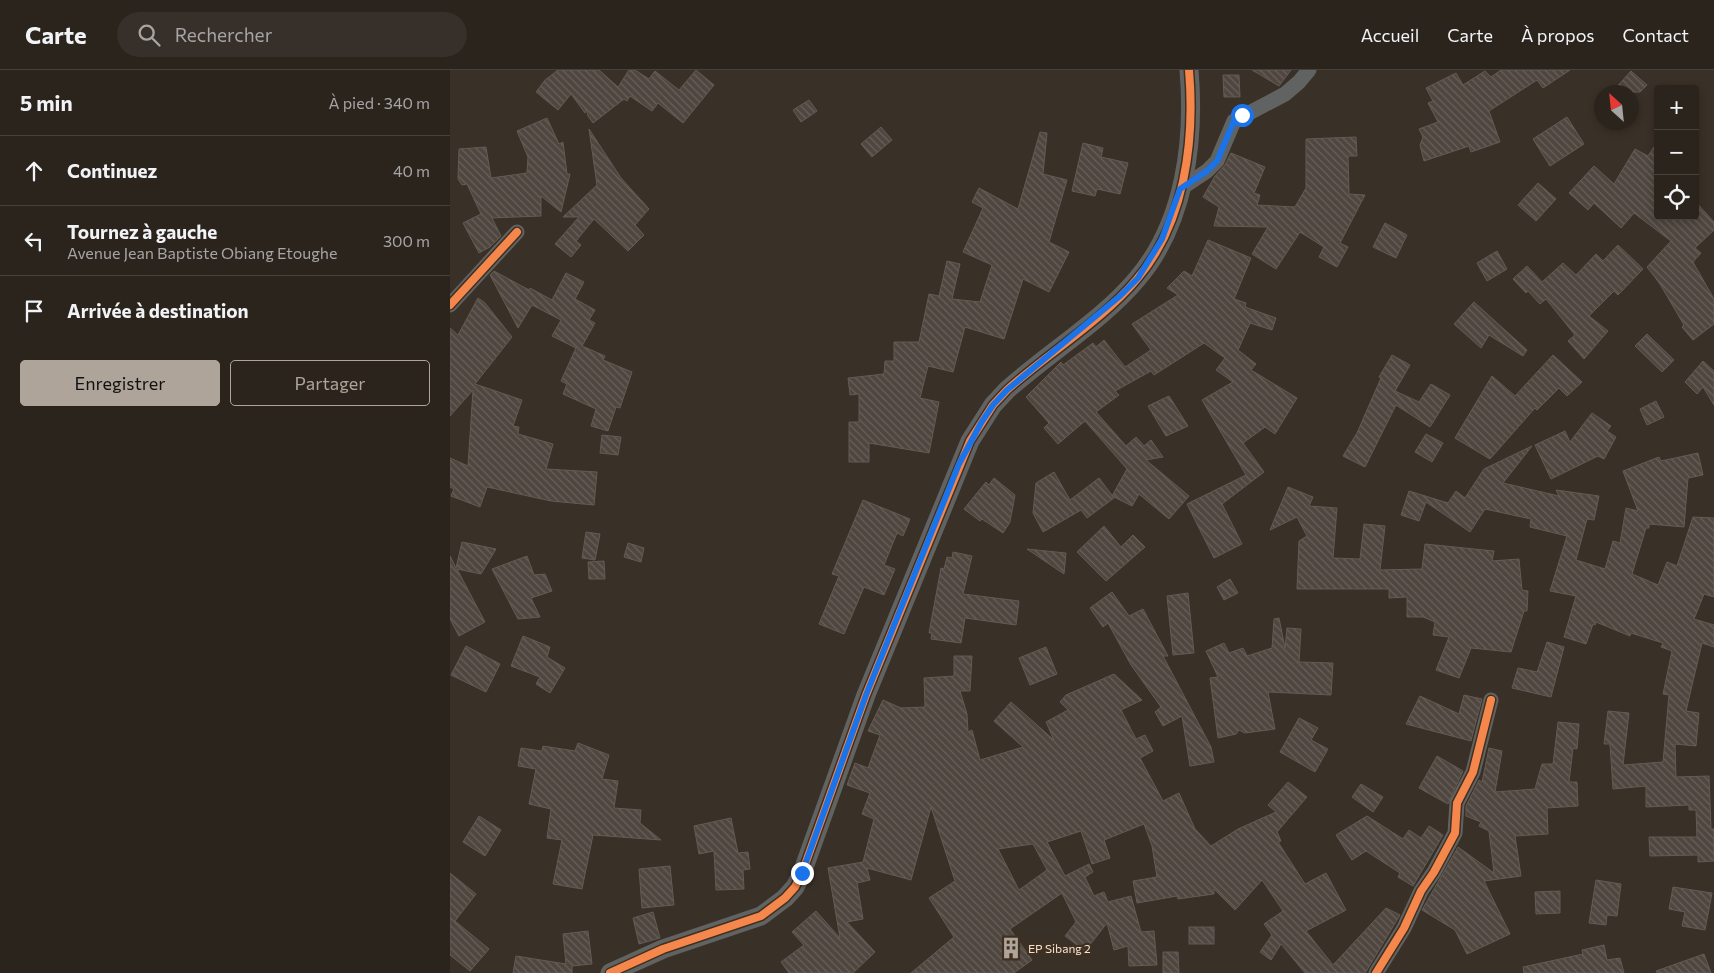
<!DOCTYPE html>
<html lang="fr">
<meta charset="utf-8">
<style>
:root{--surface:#2b241d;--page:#37302a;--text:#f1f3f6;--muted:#a6a4a4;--line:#47413b;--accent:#aea49a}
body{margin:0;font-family:Commissioner,sans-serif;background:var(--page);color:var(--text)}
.controls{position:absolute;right:15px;top:15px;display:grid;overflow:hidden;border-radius:5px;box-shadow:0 2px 8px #0003}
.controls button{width:45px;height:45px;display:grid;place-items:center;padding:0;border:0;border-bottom:1px solid var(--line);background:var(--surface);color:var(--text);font:25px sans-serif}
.compass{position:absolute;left:1144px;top:15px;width:45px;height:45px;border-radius:50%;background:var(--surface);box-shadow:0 2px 8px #0003;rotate:333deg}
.stop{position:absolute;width:15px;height:15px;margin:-11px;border:4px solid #1a73e8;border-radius:50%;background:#fff}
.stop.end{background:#1a73e8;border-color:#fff;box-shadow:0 1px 5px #0008}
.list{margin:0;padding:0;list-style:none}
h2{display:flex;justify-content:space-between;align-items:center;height:65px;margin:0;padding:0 20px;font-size:21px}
h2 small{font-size:16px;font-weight:400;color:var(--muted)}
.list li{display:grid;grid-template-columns:32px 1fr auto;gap:15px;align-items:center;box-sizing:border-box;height:70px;padding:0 20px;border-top:1px solid var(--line)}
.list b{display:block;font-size:19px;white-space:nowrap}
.list p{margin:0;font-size:16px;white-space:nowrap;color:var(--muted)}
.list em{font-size:16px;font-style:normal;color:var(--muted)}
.actions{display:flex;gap:10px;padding:15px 20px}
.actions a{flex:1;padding:11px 0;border:1px solid var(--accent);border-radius:5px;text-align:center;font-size:18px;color:var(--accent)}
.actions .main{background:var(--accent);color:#111}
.icon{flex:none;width:28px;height:28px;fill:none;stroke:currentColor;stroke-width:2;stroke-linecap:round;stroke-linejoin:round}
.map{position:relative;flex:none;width:1264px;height:903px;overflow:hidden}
header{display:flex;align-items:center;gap:30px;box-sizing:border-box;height:70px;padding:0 25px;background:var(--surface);border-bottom:1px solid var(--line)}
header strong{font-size:24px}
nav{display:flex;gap:28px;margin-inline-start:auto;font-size:18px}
.search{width:350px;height:45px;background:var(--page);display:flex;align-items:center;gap:12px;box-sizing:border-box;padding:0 18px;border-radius:28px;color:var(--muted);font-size:19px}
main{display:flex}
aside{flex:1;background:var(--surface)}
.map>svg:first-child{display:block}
.building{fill:url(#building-back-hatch);stroke:#635b54;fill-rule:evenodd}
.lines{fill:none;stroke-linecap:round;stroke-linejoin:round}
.minor{stroke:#616362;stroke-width:15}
.tertiary{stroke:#616362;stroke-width:19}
.cycleway-casing{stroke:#41301f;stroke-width:11}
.cycleway{stroke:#f5874c;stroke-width:8}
.route{stroke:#1a73e8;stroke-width:6}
.labels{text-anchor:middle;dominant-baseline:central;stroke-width:4.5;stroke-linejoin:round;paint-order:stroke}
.poi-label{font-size:12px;fill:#ede2d8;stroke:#41301f;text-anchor:start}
</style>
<header>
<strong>Carte</strong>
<div class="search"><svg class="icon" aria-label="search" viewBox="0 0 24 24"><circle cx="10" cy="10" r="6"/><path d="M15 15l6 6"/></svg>Rechercher</div>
<nav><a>Accueil</a><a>Carte</a><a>À propos</a><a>Contact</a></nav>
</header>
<main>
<aside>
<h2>5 min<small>À pied · 340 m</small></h2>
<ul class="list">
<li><svg class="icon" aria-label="ahead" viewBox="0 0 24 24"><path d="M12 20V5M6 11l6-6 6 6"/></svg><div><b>Continuez</b></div><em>40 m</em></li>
<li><svg class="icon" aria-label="left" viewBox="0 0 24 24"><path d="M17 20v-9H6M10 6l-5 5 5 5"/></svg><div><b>Tournez à gauche</b><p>Avenue Jean Baptiste Obiang Etoughe</p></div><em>300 m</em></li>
<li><svg class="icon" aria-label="arrive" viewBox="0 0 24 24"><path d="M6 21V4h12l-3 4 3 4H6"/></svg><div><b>Arrivée à destination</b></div></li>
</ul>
<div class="actions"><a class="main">Enregistrer</a><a>Partager</a></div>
</aside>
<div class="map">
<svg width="1264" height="903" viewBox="0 0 1264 903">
<defs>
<pattern id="building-back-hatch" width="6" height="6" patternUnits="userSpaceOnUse" patternTransform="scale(1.25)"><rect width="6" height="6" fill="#4e463f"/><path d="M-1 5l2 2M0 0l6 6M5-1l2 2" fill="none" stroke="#68605a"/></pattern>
</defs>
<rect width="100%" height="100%" fill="#393027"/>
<g class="building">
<polygon points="108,0 149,0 168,17 179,0 185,0 199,9 205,1 229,20 246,0 264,15 233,53 208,33 202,41 180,26 177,31 174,29 143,53 138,46 136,38 135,43 121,24 108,40 86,22 95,10"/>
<polygon points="802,0 841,0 829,16"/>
<polygon points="1051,0 1120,0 1093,18 1087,10 1039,41 1050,72 1021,82 1019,76 974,91 970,75 973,67 969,59 988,52 978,33 983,31 976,18 1006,3 1013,15 1035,1 1041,7"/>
<polygon points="1181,1 1197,15 1190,22 1162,22"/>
<polygon points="773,5 789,5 790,27 774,27"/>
<polygon points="359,30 367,41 351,52 343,40"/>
<polygon points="1117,47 1134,74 1100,96 1083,69"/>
<polygon points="97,48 109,74 113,72 117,104 120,104 111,142 91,126 91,146 42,148 51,166 40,177 29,183 13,153 31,144 17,114 12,115 8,109 9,79 36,77 41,108 77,103 78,87 67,61"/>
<polygon points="431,57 442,70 422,87 411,74"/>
<polygon points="139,59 171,108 199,139 185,155 194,165 178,181 144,149 126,171 131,175 121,187 105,174 129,147 113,147 147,115"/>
<polygon points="590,62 597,63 593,104 617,110 599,172 619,182 599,222 573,209 554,269 515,257 503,302 478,296 470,328 489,332 479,383 419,373 419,392 399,392 399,352 409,352 409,324 400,325 398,308 434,304 435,291 444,291 444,272 469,272 479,224 489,226 497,191 510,194 502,229 530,232 542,195 513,182 533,138 522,132 529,118 568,139"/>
<polygon points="906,67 907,86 898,86 899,124 915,125 890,173 898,177 887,197 869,187 874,177 850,162 826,199 802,184 818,157 764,156 769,137 753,127 765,106 775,95 781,83 815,97 804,123 810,125 807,135 845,137 856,118 856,69"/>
<polygon points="1208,71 1208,146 1245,146 1245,131 1264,152 1264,160 1245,178 1251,183 1243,192 1264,229 1264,254 1243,270 1232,257 1234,255 1210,214 1197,197 1221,171 1184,143 1171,158 1144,133 1138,140 1119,123 1144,96 1164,114 1185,79 1198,86"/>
<polygon points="633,73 653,78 651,87 678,93 670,124 647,119 645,126 622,121"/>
<polygon points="1088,113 1106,129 1086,151 1068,135"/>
<polygon points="935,153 957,165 946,188 923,177"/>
<polygon points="758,170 801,188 784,229 796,233 795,237 826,248 822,260 800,253 788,280 806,294 801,300 847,328 825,364 815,357 793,373 814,402 772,434 792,474 764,488 737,434 796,405 752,330 783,312 766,300 775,288 754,273 704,305 701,301 665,321 669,325 646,342 676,376 686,367 694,376 701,370 713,387 696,390 739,426 719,449 689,424 682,436 662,426 677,399 635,351 608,374 594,358 599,353 576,327 611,292 613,295 643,273 646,277 654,270 675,297 701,280 682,254 728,225 717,218 734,201 742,206"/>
<polygon points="1168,175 1193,199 1168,225 1164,221 1139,246 1158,261 1134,289 1118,271 1125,265 1096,229 1090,234 1078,221 1076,223 1063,209 1077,196 1092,212 1113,193 1126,205 1146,184 1153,191"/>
<polygon points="1047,181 1057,199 1037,211 1027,193"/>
<polygon points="44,201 79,220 80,218 102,230 116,203 134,212 125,229 145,240 139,250 145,253 132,276 155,286 153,290 182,302 170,338 166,337 158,361 141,356 146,339 113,324 117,314 111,311 126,278 102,266 111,250 82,235 68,258 40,205"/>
<polygon points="28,228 35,233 62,267 25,314 72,330 63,356 69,357 68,364 103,374 96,399 147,402 144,435 101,431 37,417 30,437 1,426 4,419 0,417 0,388 18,396 23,320 0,346 0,258 8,265"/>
<polygon points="1024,232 1077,280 1073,286 1039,265 1031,278 1004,254"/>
<polygon points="1197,264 1224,290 1212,302 1185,276"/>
<polygon points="942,285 960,295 945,321 969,332 981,314 1000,325 980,357 946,335 915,397 893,386 907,363 931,308 929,307"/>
<polygon points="1103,285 1132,312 1117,326 1109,318 1087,340 1085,338 1040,389 1005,368 1042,306 1065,326"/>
<polygon points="1253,291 1264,301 1264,335 1253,317 1247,324 1235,312"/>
<polygon points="719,326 738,356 716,366 698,336"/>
<polygon points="1206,331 1214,347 1197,355 1190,339"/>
<polygon points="1142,343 1161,356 1157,361 1166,367 1154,389 1148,386 1101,409 1085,375 1115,361 1120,372"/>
<polygon points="976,364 993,373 982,392 965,382"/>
<polygon points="152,365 171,367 168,385 150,383"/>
<polygon points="1082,376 1053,413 1109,426 1106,420 1149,426 1144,450 1137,449 1126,490 1155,499 1163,471 1170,473 1176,438 1188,441 1173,401 1209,387 1211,391 1248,383 1253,405 1238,408 1234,457 1199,454 1199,458 1196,458 1182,504 1208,515 1217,492 1227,496 1243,447 1264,448 1264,527 1254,524 1244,549 1264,555 1264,577 1252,573 1236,641 1249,643 1246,676 1225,674 1226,707 1259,706 1261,759 1264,759 1264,791 1248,792 1248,785 1200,786 1199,767 1247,767 1246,740 1239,740 1239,735 1196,737 1196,716 1163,719 1160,674 1154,674 1158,641 1179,643 1173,695 1213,692 1219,625 1213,624 1222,581 1211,577 1213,573 1181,563 1180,566 1146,552 1145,555 1143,554 1136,574 1114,567 1126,526 1100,521 1117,466 1080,457 1081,449 1035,439 1020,462 976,432 969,451 951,445 959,421 998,433 1006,421 1015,428 1034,399"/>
<polygon points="604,402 620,430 649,408 664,428 637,448 631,440 593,462 583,443 586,413"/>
<polygon points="544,408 565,425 560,452 553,463 532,449 530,451 514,439 536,412 539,415"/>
<polygon points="838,417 863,427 859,436 887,438 883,488 910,489 914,454 935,456 930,500 972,499 975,474 1044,481 1042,491 1069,489 1072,520 1078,521 1077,541 1074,541 1061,582 1021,578 1009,608 986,600 999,567 983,565 985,552 973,547 957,547 957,527 939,528 939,519 847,519 849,471 857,466 847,447 820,460"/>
<polygon points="413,430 460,449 453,466 447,463 434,495 445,499 434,525 414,517 394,564 369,554 389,506 382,504"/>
<polygon points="654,456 671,477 683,465 695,477 656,511 627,482"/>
<polygon points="136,462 150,464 145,490 132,488"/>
<polygon points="12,472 46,479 31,504 7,499 35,552 9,566 0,549 0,486 6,498"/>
<polygon points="178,473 194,478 191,492 174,487"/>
<polygon points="577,479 616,483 614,504"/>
<polygon points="503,482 522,486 513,524 569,531 566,555 515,548 511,573 481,569 482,563 479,563 491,498 494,499 497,487 502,488"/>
<polygon points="77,486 84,505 95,504 102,521 81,528 90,547 68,549 42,499"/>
<polygon points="154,491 155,509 139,509 138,492"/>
<polygon points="780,509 788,523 774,530 767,517"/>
<polygon points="662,522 679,546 693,539 718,586 713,586 761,677 764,692 740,696 732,646 713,656 705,642 711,637 681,595 658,553 653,557 640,538"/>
<polygon points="738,523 744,583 723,585 717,526"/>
<polygon points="829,548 835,578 837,558 851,559 849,592 883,593 881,625 818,622 825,659 795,663 789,660 786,664 768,668 760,608 768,607 756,581 774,573 779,583 793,578 797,586 822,578 824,549"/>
<polygon points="73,566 100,577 97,587 115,598 100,623 86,614 90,607 61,596"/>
<polygon points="1097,572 1114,577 1101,627 1062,618 1068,598 1087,602"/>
<polygon points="16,576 50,594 36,622 1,605"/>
<polygon points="596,577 607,604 580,615 569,588"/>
<path d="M504,586H522L520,621H510L517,644L518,662L522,660L530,690L573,677L544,651L561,632L604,670L596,652L618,640L610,632L616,625L664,604L692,630L671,640L686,669L695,665L703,681L690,688L713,731L729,723L745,759L761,776L788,759L826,742L818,735L838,712L857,727L827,762L831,771L828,772L855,814L876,803L896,840L856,861L883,895L936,838L950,845L917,900L915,903H855L831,874L821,890L810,882L822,865L814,854L833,841L812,810L785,840L764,819V824L728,829L727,826L687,833L683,811L707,807L702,776L694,754L654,770L660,788L642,794L631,761L597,772L615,806L639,794L643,802L635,807L644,826L654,822L658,832L681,826L691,862L704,861L707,895L679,896L678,876L664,880L657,853L635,881L615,866L626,852L612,823L560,859L582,890L564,903H461L504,867L479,828L505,811L481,737L461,810L417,798L420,810L407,813L413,849L397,852L425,882L403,903H339L331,892L354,875L342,862L366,841L390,868L378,798L413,792L424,749L412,744L420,723L397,715L405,693L418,698L430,665L418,661L433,630L451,638L475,637L474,608L504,606ZM583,774L597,800L569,820L548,779Z"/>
<polygon points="1014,625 1032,629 1021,671 956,654 970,626 1009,644"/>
<polygon points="849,648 868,658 861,670 878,679 865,702 830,682"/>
<polygon points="1108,652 1129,654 1127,679 1123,678 1119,712 1127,712 1128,736 1097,738 1098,764 1065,766 1071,806 1034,811 1060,864 1017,884 1005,860 972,840 1008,777 1044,803 1039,761 1029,756 1031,752 1016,746 1016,736 1029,710 1032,712 1039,678 1052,681 1045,722 1085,719 1092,694 1103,694"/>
<polygon points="128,673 159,685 152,709 168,711 164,738 191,740 190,753 211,770 143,765 132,819 103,814 112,770 97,768 101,739 79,734 86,699 68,696 71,678 92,681 93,676 125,681"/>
<polygon points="987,686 1013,701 998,734 969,718"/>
<polygon points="911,714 933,727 923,742 902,727"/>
<polygon points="29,746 51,760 35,786 13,772"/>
<polygon points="917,746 953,769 959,760 971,768 979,756 993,765 963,816 948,807 950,803 916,781 902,790 886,765"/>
<polygon points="281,748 288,783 298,782 300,799 293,800 294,819 266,820 264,781 249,784 244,756"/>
<polygon points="220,796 224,835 192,838 189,799"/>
<polygon points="0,803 26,824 5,851 39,879 20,901 0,885"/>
<polygon points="1146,810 1171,814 1167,846 1157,845 1156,855 1139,853"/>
<polygon points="1223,817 1262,823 1255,860 1232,856 1235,842 1219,839"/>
<polygon points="1110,821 1110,843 1086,844 1085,822"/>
<polygon points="203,842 210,868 189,874 183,848"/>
<rect x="739" y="857" width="25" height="17"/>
<polygon points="138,861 142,894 122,896 122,903 63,903 66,886 116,894 113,864"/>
<polygon points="1154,875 1157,890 1170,888 1174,903 1074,903 1073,897 1133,884 1132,880"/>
<polygon points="713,882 728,882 729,903 713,903"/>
<polygon points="1254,884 1261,903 1207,903 1206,901"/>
</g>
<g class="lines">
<g class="minor">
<polyline points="730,119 757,101 767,91 784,51 835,24 849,12 859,0"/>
<polyline points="0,235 67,162"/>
<polyline points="926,903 954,858 971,821 984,802 1005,763 1007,733 1023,702 1041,630"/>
</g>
<path class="tertiary" d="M160,903L213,879L311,846L335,828L345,817L352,803L416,625L520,371L543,335L557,320C597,284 654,249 687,209C735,153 745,71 739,0"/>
<g class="cycleway-casing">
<g id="cycleway">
<polyline points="0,235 67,162"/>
<path d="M160,903L213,879L311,846L335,828L345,817L352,803L416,625L520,371L543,335L557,320C597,284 654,249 687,209C735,153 745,71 739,0"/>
<polyline points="926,903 954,858 971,821 984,802 1005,763 1007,733 1023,702 1041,630"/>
</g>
</g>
<use href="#cycleway" class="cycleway"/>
</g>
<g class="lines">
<polyline class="route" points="352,803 416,625 509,394 531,353 543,335 557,320 670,226 688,208 712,169 730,119 757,101 767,91 784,51 792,45"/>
</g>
<defs>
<g id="building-bare" transform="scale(1.725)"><path d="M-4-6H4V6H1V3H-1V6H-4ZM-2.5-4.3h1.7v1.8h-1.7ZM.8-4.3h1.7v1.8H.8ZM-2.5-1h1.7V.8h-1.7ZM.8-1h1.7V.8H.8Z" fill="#aea49a" stroke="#41301f" stroke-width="2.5" paint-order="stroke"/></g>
</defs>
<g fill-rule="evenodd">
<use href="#building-bare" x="561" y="878"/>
</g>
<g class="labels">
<g class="poi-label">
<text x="578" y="878">EP Sibang 2</text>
</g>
</g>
</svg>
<div class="controls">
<button>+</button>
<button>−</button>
<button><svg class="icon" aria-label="locate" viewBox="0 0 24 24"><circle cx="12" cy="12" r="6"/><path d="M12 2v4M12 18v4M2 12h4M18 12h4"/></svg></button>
</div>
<svg class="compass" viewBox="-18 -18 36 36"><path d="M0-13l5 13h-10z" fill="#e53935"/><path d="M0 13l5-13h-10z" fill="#a6a4a4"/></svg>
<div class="stop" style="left:792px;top:45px"></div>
<div class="stop end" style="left:352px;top:803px"></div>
</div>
</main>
